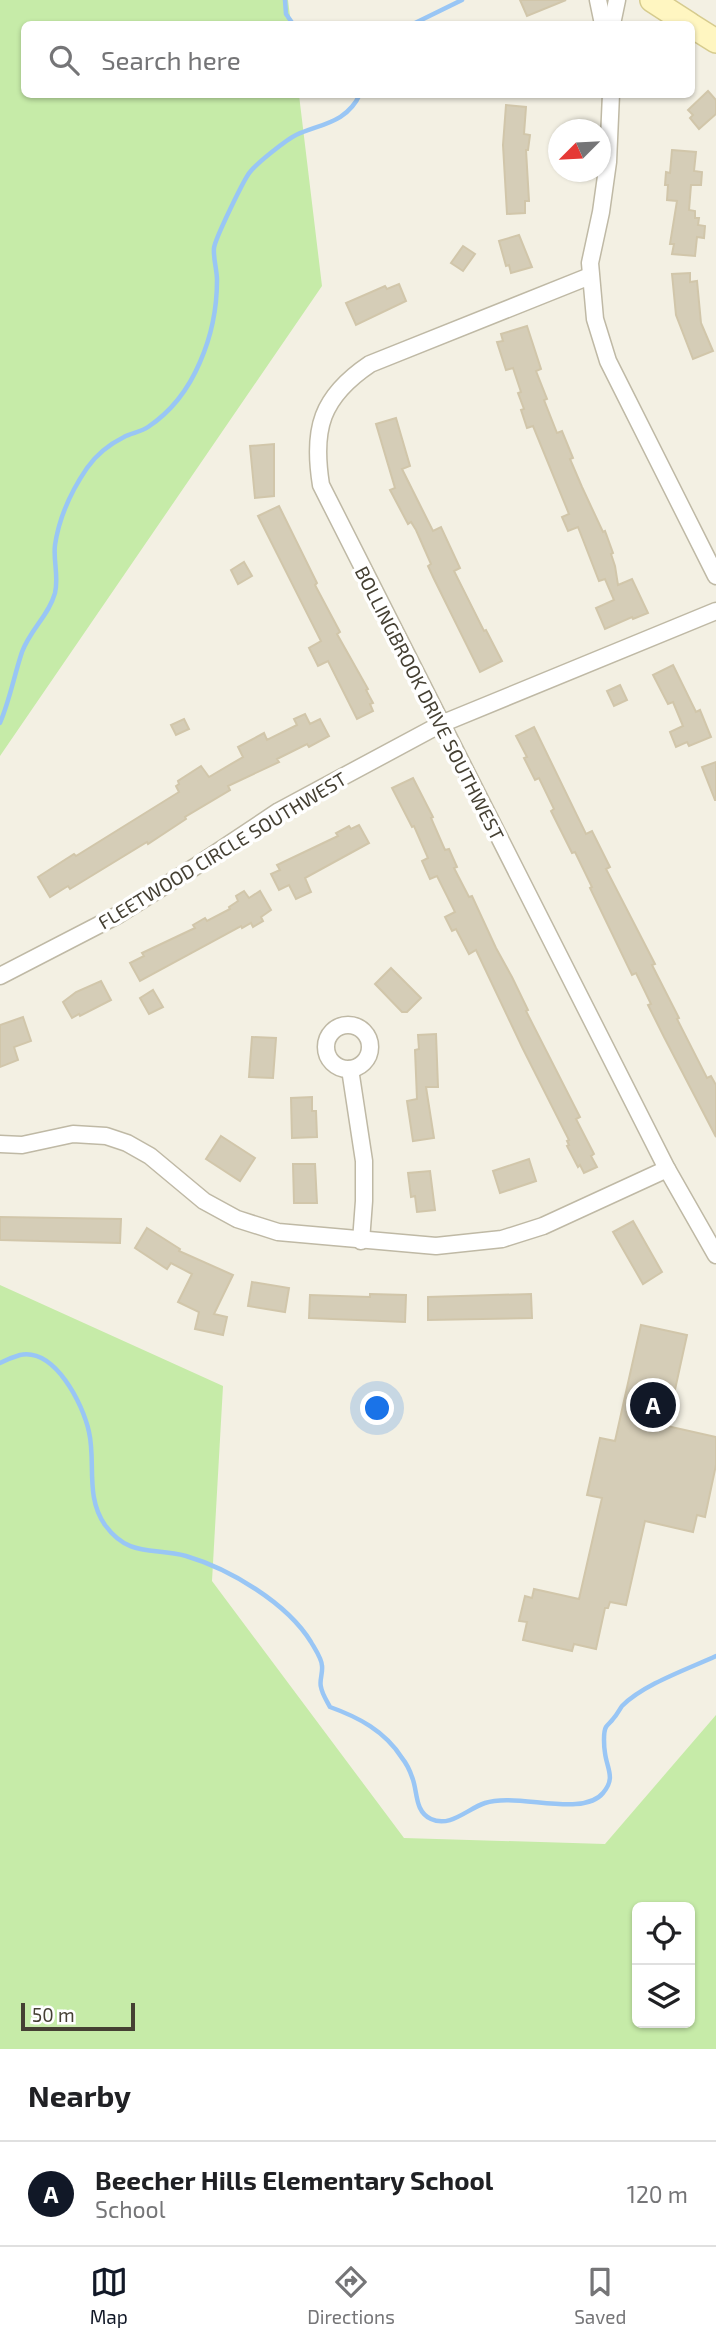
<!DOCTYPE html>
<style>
:root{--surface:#fff;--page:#f6f6f6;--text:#202124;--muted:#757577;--line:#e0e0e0;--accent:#111827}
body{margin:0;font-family:"Exo 2",sans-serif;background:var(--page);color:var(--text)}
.controls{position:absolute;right:21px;bottom:21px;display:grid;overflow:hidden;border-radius:10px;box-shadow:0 2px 5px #0004}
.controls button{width:63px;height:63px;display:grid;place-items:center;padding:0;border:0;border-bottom:2px solid var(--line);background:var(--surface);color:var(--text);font:35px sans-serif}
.compass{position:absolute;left:548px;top:119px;width:63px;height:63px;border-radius:50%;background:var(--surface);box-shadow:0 2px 5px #0004;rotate:246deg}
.scale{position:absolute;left:21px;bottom:18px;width:114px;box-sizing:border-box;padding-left:7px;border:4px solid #454033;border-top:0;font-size:19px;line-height:24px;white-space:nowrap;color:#454033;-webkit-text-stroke:5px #fff;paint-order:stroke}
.you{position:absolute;left:378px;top:1409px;width:24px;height:24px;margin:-18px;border:5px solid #fff;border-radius:50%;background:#1a73e8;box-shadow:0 0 0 10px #1a73e833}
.badge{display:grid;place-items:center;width:46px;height:46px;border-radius:50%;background:var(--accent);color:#fff;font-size:23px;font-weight:700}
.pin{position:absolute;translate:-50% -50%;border:4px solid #fff;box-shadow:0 2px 7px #0006}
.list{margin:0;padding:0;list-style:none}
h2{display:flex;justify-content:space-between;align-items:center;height:91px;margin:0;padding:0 28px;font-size:30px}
h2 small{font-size:23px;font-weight:400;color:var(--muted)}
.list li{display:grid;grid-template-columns:46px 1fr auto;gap:21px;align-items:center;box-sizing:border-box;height:105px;padding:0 28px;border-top:2px solid var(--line)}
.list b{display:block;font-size:26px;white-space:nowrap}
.list p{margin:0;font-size:23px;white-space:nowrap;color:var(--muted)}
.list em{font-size:23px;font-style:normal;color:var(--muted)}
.icon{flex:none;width:38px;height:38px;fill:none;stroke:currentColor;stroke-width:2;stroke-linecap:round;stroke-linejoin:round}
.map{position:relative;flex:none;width:716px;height:2049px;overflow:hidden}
.search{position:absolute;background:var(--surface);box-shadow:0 2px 5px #0004;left:21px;right:21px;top:21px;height:77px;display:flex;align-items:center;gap:18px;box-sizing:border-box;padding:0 24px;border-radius:10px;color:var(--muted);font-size:26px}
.sheet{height:196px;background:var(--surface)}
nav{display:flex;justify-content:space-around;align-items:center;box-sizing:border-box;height:98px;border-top:2px solid var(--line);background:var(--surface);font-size:19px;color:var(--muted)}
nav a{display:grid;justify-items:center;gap:4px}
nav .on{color:var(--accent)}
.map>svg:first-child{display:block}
.green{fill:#c6eba8;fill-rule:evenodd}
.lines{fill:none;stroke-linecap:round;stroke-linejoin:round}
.stream{stroke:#99c6f5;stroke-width:4.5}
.building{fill:#d5cdb7;stroke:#d1c6aa;stroke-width:2}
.street-casing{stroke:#bfb9a5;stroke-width:19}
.secondary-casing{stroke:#d6cb8e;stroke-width:26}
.street{stroke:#fff;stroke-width:16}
.secondary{stroke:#fff6c1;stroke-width:23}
.labels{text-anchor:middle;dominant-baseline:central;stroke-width:7;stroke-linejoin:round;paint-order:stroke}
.street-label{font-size:19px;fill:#454033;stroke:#fff}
</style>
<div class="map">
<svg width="716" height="2049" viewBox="0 0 716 2049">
<rect width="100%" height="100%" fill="#f3f0e3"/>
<g class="green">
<polygon points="0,0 288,0 291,24 24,24 24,94 299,95 322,286 0,756"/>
<path d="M0,1285L223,1386L212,1581L404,1838L605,1844L716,1715V2049H0ZM637,1907H690V2023H637Z"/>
</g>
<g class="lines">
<g class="stream">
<polyline points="285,0 286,14 293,24"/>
<polyline points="413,24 462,0"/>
<path d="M0,723C10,699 14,676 22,652C30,630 49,615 55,593C59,576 53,561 55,545C59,518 72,490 87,468C96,455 110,444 124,437C131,433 141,432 148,427C172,411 189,388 200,362C211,337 217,307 217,280C217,270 213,258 214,248C215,239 244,179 250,172C257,163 286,140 296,135C320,124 347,123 360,94"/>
<path d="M0,1363C6,1360 13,1357 20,1355C55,1348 83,1404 89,1432C96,1462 85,1497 105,1525C129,1558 153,1547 186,1556C230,1569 287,1603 311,1642C315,1649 322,1659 322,1666C323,1673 319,1681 321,1687C322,1694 327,1701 330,1707C358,1717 385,1731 402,1758C406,1763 410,1771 412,1777C418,1791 414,1811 431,1819C450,1828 467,1809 485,1803C516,1792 583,1818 603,1793C616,1778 607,1769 605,1753C604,1747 603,1732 606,1727C608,1724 611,1722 613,1719C617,1715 619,1710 622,1706C644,1684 688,1669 716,1656"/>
</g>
</g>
<g class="building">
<polygon points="520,0 566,0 527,16"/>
<polygon points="708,91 716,100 716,114 699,129 690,118 693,115 688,110"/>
<polygon points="506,105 526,107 524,134 530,135 528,150 526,150 529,201 525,201 525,213 507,214 503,145"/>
<polygon points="672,150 696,152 694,171 702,172 701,185 691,185 689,210 695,211 695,218 699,218 698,225 705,226 704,238 697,237 695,256 672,254 674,244 670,244 677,201 667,200 668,185 665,185 666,172 670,173"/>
<polygon points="519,235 532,267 511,273 509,265 506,266 499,241"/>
<polygon points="463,246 475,254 463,271 451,263"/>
<polygon points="690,273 690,282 697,281 701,323 713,351 693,359 676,315 672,274"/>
<polygon points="399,284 406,301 356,325 346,303 385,286 387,289"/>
<polygon points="527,326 541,369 536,371 547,399 544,400 557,433 562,431 573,458 570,459 582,487 603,532 605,531 613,553 611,554 615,566 618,585 632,579 648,613 633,619 632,617 605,629 596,608 614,600 605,579 599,581 578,527 568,531 562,517 569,514 533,426 527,428 521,410 524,409 518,393 521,392 513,368 506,370 497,342 503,341 501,334"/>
<polygon points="396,418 410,466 402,469 433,531 441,527 460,568 454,571 484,631 486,630 502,661 480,672 434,579 428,566 431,564 416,530 411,522 408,524 390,490 395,488 376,424"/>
<polygon points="274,444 274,496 255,498 250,446"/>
<polygon points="279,506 317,583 315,585 340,632 337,634 368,689 366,690 373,703 370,704 373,711 357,719 328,661 318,666 309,648 321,641 258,516"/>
<polygon points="244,562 252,576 238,584 231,570"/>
<polygon points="673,665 696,712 700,710 711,737 689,746 687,742 676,747 670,732 683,726 673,702 668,704 653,675"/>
<polygon points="620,685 627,700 614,706 607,691"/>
<polygon points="305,714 310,724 320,719 329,736 309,747 307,744 277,759 279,762 228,786 230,790 185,817 186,819 148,844 147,842 70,889 68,886 50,897 38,877 74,854 76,856 179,792 176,786 179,784 178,781 201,766 209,777 243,757 238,747 264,733 267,740 297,725 294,719"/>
<polygon points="184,719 189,729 176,735 171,725"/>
<polygon points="534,727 586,834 592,831 610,867 606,869 655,964 652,965 679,1018 677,1019 707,1078 711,1076 716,1085 716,1137 664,1037 648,1005 651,1004 636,973 632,975 590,888 592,887 575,852 572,853 551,811 554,809 539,778 535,780 524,758 527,757 516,736"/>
<polygon points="716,762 716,800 715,800 702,767"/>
<polygon points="413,778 433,817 431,818 445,850 449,849 457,867 454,868 469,897 472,896 496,948 512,977 528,1010 526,1011 580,1117 576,1119 594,1154 591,1156 597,1167 584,1173 580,1165 578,1167 567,1146 569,1145 567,1141 569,1140 523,1049 476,950 469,954 456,929 452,931 445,917 455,912 437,876 430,879 422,861 428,858 414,826 412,827 392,788"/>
<polygon points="359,825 369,843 305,878 311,892 296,899 289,885 279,890 271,874 280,870 277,865 338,836 336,833 349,826 351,829"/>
<polygon points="244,891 249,898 260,891 271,910 261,917 263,921 253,927 251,923 242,928 241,926 140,981 130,963 144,956 142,953 195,928 193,925 205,918 207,921 230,909 229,907 238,901 236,896"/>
<polygon points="391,968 421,998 407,1012 402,1012 375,984"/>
<polygon points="101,981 111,1000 80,1016 79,1014 72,1018 63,1002 76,992"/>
<polygon points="153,990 163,1007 149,1014 140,998"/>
<polygon points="23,1017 31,1041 14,1047 18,1060 0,1067 0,1025"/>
<polygon points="436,1034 438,1087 426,1087 434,1138 413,1141 407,1101 417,1099 415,1050 419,1049 418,1035"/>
<polygon points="252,1037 276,1038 273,1078 249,1077"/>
<polygon points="312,1097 312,1111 316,1111 317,1137 292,1138 291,1098"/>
<polygon points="221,1136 255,1158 240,1181 206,1159"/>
<polygon points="529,1159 536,1181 500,1193 493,1171"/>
<polygon points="293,1164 315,1164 317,1203 294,1203"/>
<polygon points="430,1171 435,1210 417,1212 415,1196 411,1197 408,1173"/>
<polygon points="0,1217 121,1219 120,1243 0,1240"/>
<polygon points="633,1221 662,1272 643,1284 613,1232"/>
<polygon points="147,1228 180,1249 179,1251 233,1275 214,1314 227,1317 223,1335 195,1329 199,1312 178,1302 192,1274 171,1263 167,1269 135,1248"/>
<polygon points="252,1282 289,1288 285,1312 248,1306"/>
<polygon points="370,1294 406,1295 405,1322 309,1318 310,1295 370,1297"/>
<polygon points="531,1294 532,1318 428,1320 428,1297"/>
<polygon points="641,1325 687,1335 667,1426 716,1437 716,1465 705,1517 697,1515 693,1532 645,1521 626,1605 610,1602 608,1608 605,1608 596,1649 574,1644 572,1651 523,1640 527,1622 519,1621 525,1596 532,1598 534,1589 579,1599 602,1498 587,1495 600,1438 615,1441"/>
</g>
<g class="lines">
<g class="street-casing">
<g id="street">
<polyline points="598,0 603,24"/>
<polyline points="612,24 617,0"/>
<polyline points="611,94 608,162 601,212 590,263 595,319 608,361 716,576"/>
<path d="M590,276L370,364C321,397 312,429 321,485L667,1169L716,1255"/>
<polyline points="0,976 118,915 201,863 279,811 441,724 716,611"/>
<circle cx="348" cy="1047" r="22"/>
<polyline points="350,1069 364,1161 364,1201 361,1241"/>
<polyline points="0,1144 22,1145 73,1134 106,1136 127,1143 150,1156 204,1201 237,1219 278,1232 436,1246 502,1239 543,1226 667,1169"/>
</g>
</g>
<g class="secondary-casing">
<g id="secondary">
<polyline points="652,0 689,24"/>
<polyline points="692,26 716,41"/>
</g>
</g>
<use href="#street" class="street"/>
<use href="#secondary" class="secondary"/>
</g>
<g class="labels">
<g class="street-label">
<text transform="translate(430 703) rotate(63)">BOLLINGBROOK DRIVE SOUTHWEST</text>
<text transform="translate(222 850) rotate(-31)">FLEETWOOD CIRCLE SOUTHWEST</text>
</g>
</g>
</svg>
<div class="controls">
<button><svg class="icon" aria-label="locate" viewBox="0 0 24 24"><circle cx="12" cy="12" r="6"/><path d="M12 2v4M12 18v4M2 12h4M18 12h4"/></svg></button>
<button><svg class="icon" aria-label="layers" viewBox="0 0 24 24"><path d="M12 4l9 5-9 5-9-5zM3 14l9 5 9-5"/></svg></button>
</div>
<svg class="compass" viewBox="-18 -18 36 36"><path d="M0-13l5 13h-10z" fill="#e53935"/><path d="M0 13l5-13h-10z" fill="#757577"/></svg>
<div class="scale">50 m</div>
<div class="you"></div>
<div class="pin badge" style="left:653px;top:1405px">A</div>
<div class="search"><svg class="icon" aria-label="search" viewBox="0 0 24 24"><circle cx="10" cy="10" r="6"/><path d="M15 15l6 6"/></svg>Search here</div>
</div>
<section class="sheet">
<h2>Nearby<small></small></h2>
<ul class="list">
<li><span class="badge">A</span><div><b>Beecher Hills Elementary School</b><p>School</p></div><em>120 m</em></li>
</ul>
</section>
<nav>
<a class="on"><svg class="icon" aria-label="map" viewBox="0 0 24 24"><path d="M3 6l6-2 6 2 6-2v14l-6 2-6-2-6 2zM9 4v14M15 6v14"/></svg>Map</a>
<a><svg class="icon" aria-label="directions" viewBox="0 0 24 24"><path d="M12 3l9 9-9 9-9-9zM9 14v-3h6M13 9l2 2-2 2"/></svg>Directions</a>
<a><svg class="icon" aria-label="saved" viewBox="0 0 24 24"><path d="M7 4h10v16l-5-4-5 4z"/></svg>Saved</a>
</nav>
